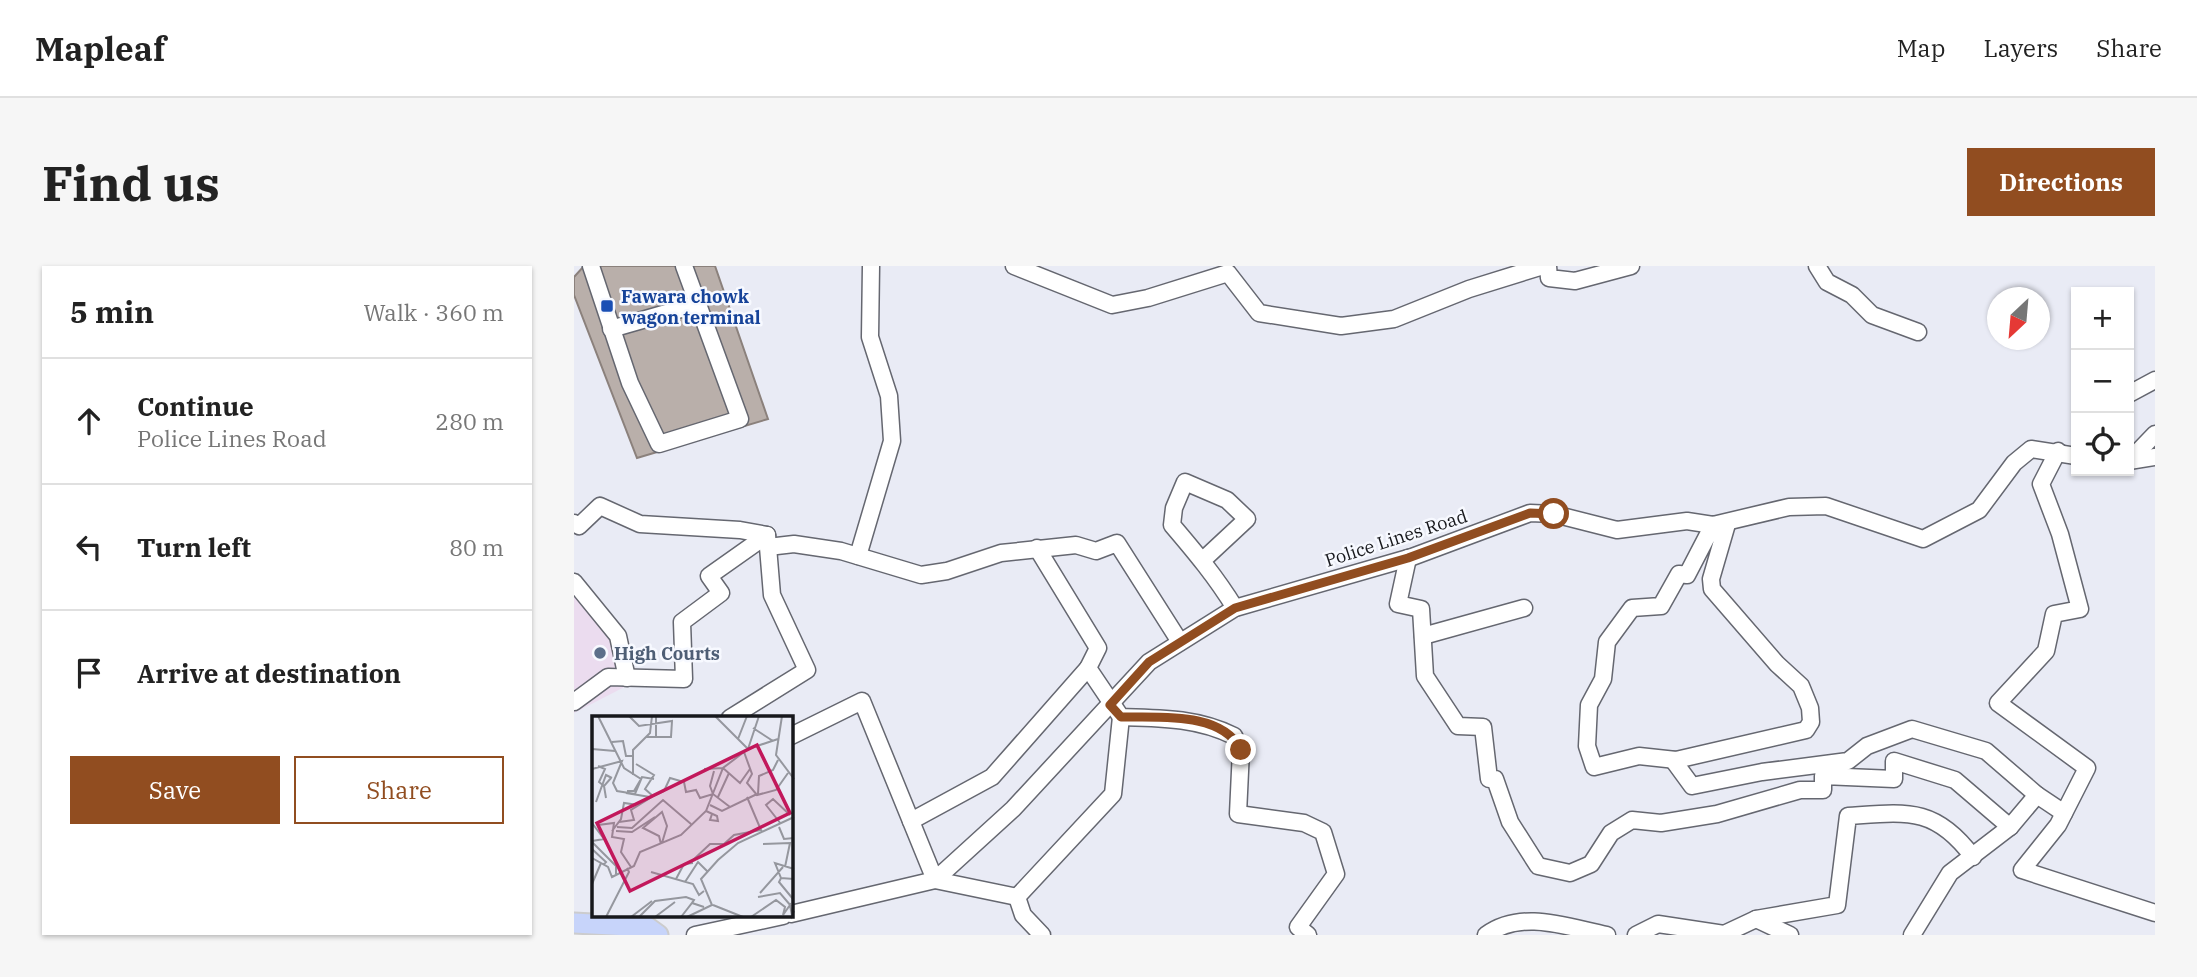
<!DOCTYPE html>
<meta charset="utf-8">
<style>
:root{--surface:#fff;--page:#f6f6f6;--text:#222;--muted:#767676;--line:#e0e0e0;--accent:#914d20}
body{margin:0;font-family:"IBM Plex Serif",serif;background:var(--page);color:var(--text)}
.controls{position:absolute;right:21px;top:21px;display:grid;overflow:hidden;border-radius:0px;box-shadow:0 2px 5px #0004}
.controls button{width:63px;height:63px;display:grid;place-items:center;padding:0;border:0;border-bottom:2px solid var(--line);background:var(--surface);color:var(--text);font:35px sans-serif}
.compass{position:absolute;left:1413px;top:21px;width:63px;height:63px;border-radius:50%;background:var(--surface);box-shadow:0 2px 5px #0004;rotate:206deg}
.stop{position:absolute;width:21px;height:21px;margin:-16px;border:5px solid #914d20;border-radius:50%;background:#fff}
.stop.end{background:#914d20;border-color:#fff;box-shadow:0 2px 7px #0008}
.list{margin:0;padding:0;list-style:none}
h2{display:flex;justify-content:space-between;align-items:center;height:91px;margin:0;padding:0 28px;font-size:30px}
h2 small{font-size:23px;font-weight:400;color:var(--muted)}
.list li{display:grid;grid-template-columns:46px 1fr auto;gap:21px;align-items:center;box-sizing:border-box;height:126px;padding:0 28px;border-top:2px solid var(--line)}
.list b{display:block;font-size:26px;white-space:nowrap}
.list p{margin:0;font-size:23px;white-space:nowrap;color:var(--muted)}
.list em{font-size:23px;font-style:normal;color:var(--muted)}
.actions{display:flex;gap:14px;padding:21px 28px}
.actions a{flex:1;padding:16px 0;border:2px solid var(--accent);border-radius:0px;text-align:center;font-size:24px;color:var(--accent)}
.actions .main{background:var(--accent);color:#fff}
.icon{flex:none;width:38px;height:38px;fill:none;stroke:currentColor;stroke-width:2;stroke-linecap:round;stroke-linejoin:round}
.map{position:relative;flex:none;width:1581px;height:669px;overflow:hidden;border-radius:0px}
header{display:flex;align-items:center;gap:42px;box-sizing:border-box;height:98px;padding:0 35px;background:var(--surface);border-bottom:2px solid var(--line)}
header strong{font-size:33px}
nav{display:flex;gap:38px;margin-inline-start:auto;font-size:24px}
.intro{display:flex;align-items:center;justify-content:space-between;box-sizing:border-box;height:168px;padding:0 42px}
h1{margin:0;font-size:49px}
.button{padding:18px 32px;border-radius:0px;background:var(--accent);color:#fff;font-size:24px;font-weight:700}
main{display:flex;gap:42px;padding:0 42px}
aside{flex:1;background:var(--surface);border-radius:0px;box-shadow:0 2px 5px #0004}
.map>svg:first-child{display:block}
.commercial{fill:#ebdcef}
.building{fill:#b9afaa;stroke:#8b817c;stroke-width:2}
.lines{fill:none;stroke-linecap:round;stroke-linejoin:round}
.minor-casing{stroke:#656770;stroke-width:19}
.major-casing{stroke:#cccccd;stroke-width:23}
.minor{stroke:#fff;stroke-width:16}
.major{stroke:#c7d4fa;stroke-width:19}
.route{stroke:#914d20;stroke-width:9}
.transit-dot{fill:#1a4fb4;stroke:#f7f9ff;stroke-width:2.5}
.service-dot{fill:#5c6f8a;stroke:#f7f9ff;stroke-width:2.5}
.labels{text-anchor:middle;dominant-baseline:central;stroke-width:5;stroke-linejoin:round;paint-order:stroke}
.transit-label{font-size:18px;font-weight:bold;fill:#164399;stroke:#f7f9ff;text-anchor:start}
.street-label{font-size:18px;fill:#17181c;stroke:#f7f9ff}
.service-label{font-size:18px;font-weight:bold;fill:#4e5e75;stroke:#f7f9ff;text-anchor:start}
.inset-road{fill:none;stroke:#95979e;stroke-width:2}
.view{fill:#c2185b;fill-opacity:0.15;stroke:#c2185b;stroke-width:3.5}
.inset-edge{fill:none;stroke:#17181c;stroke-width:3.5}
</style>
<header>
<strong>Mapleaf</strong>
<nav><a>Map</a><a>Layers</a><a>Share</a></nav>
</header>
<div class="intro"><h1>Find us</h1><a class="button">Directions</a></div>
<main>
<aside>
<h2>5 min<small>Walk · 360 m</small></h2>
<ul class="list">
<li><svg class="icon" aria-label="ahead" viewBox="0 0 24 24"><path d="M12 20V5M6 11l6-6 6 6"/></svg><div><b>Continue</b><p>Police Lines Road</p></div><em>280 m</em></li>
<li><svg class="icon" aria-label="left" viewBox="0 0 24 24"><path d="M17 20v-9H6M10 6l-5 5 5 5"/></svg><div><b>Turn left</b></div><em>80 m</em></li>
<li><svg class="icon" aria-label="arrive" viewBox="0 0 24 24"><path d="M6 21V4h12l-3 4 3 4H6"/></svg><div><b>Arrive at destination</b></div></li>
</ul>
<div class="actions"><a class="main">Save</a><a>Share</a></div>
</aside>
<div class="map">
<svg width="1581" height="669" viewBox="0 0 1581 669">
<rect width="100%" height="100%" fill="#e9ebf5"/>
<polygon class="commercial" points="0,315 40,360 64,414 0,447"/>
<polygon class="building" points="10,0 141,0 194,153 63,192 0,29 0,11"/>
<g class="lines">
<g class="minor-casing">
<g id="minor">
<polyline points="17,0 56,117 85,178 166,153 110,0"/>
<polyline points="440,0 538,39 574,32 654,7 685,47 767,60 820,53 895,23 969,0"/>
<polyline points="974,0 975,12 1001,15 1057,0"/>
<polyline points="1243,0 1253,16 1278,29 1298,49 1344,66"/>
<polyline points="37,63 124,38"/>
<polyline points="1555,128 1581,114"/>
<polyline points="1484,185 1467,218 1486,268 1506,343 1480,348 1472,385 1424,437 1513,502 1484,559 1448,604 1581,647"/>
<polyline points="1555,195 1581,168"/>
<polyline points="1555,195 1581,191"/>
<polyline points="0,257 5,260 26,240 66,258 166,264 193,269 198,329 233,404 156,452"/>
<polyline points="1139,259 1113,309 1105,308 1087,340 1058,342 1033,376 1029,413 1015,439 1013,480 1020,501 1065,490 1102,494 1232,464 1237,456 1236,442 1227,420 1203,398 1138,323 1137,313 1153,258"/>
<polyline points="194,281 220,278 267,285 347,309 373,305 427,287 502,279 522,285 543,277 606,376"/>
<path d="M463,282L524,382L514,402L547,451C587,452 624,452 660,470L667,484L664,548L730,557L749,566L762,608L724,661L734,669"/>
<polyline points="284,290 318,175 315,130 296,71 297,0"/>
<polyline points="834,292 824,338 847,343 851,410 884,460 909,461 915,513 921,513 936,556 964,600 996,607 1017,598 1037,567 1058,554 1087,557 1143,548 1226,524 1249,524 1249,510 1320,513 1320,495 1381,514 1436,561"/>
<path d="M629,294L673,253L653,234L611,216L600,242L598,259C621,286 642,311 661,342"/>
<polyline points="0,316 44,370 53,412"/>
<polyline points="849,370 950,342"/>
<polyline points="0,436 34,411 110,413 108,356 147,327 135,310 193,269"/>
<polyline points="217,470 288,435 361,614 443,631"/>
<polyline points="1099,494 1118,520 1188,506 1274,495 1293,480 1338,463 1412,485 1463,529"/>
<polyline points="337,555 418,511 514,402"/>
<polyline points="443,631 539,528 547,451"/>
<polyline points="443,631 449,649 468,669"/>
<polyline points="217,648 361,614 439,543 575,396 661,342 838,291 956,247 980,248 1043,264 1113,255 1139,259 1215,241 1252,240 1349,273 1405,244 1440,197 1457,183 1502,190"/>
<polyline points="1182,653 1216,669"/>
<polyline points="121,669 209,650"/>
<path d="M912,669C948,643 993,661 1033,669"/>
<path d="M1062,669L1084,658L1150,668L1182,653L1263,639L1274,550C1332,546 1361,540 1399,591"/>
<polyline points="1338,669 1376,607 1436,561 1463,529 1490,547"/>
</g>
</g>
<g class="major-casing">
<polyline id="major" points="0,657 73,661 84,669"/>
</g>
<use href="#minor" class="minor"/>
<use href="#major" class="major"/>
</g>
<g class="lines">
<path class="route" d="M667,484C648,445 584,452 547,451L536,439L575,396L661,342L834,292L956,247L980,248"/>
</g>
<rect class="transit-dot" x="26" y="33" width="14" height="14" rx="3.5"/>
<circle class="service-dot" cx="26" cy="387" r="7"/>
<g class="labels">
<g class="transit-label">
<text x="47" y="30">Fawara chowk<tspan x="47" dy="21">wagon terminal</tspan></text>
</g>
<g class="street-label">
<text transform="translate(822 272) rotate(-18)">Police Lines Road</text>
</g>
<g class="service-label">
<text x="40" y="387">High Courts</text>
</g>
</g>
<g transform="translate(18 450)">
<rect width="201" height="201" fill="#e9ebf5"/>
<path class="inset-road" d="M6,0L32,52L49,63L42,75H35M37,0L47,10L80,5L79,21H54M123,0L156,33M190,0L184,39L202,63M161,12L181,25M64,22V0M146,23L155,0M20,26L31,25L34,40H41M0,33L23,35M156,33L186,23M152,36L160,58L155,67L165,79L184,74L196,57M6,50L13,53L7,66L12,70M0,53L30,45L21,67L25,75L43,78L50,61L62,63M112,53L131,52L148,67L158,53M41,59V34L58,17L60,0M34,77L58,81M121,78L118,70L122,55M166,78L167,60L181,54L186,44M61,80L72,75L78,62L92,66L94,76L104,74L108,82L121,78L138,91M126,81L137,57M14,82L12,70L19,62M4,86L14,59L20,62M118,89L130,95L165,78M114,95L125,100L126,105L118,104L120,98M27,106L42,104L39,94L61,80L53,73L62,59L44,48M0,107L12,123L0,125M189,108L174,89L181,83L198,99M6,109L22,107L20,121L32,123L29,136L39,151M25,111L40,112L71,84L99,108M187,111L192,123L202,122M20,115L29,103L32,87L46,89M24,115L40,116L63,101M0,126L24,150V158M69,128L67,120L51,112L70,96L75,110L70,127M171,128L198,127L193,151M0,133L14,146L11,149M0,142L16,151L20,161L42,150L48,136L89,119L114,95L131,52L156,33L167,0M100,145L118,128H132L142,119L169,114L155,81M59,156L101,168L107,179L112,175M189,162L183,147L202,153M84,163L92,148L101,147M93,166L106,146L115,155M0,168L9,147M168,177L191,151M166,181L188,177L199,190M201,183L187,166L189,162L202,163M121,189L151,201M14,201L37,156L35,152M39,201L60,185M47,201L63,185L94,181L102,184L100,187M63,201L83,186M89,201L100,187L112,191M95,201L120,189L109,163L126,144L146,127L202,101M159,201L184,184L193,191L191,199L198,189L200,200L202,195"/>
<path class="view" d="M165,29L198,97L38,175L5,107Z"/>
<rect width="201" height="201" class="inset-edge"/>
</g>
</svg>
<div class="controls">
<button>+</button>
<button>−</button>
<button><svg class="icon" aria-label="locate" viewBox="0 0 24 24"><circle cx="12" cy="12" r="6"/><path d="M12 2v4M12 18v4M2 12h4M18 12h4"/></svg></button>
</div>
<svg class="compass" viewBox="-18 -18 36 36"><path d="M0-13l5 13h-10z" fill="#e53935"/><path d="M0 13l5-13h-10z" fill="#767676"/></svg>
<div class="stop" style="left:980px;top:248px"></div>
<div class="stop end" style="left:667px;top:484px"></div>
</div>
</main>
